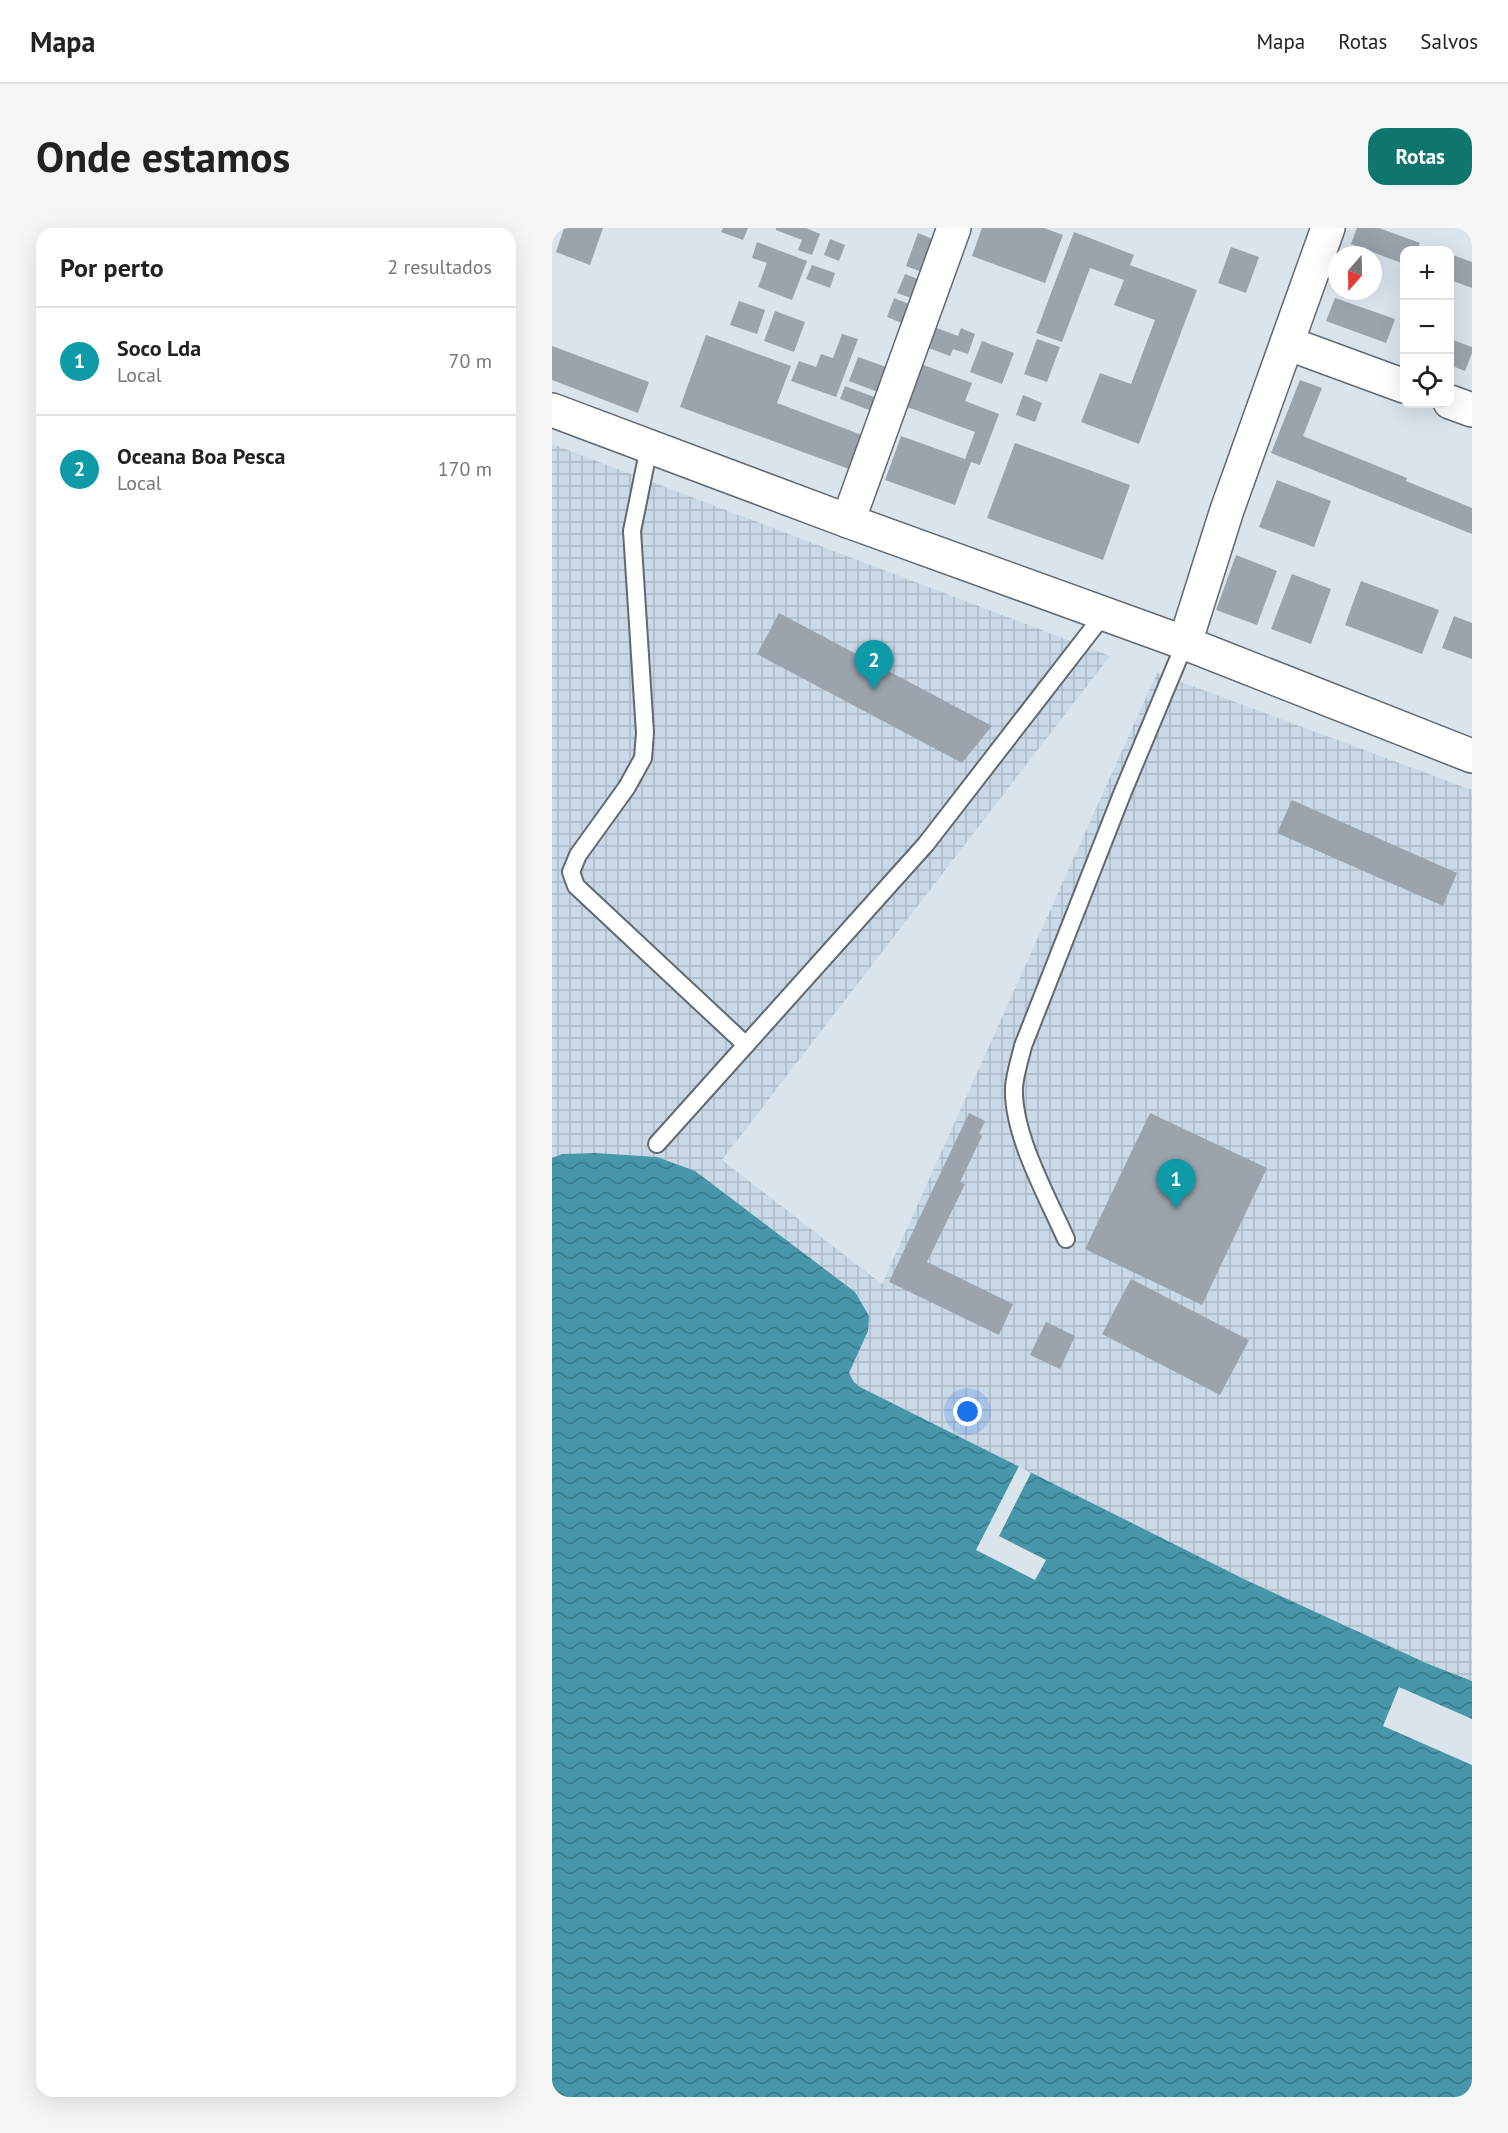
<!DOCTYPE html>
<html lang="pt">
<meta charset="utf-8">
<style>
:root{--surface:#fff;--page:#f6f6f6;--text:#222;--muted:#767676;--line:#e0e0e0;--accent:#0f766e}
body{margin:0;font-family:"PT Sans",sans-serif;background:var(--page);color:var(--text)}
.controls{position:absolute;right:18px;top:18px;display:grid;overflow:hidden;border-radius:12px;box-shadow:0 6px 24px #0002}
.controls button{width:54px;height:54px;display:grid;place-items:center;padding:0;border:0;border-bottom:2px solid var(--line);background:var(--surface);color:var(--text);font:30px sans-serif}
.compass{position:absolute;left:776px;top:18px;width:54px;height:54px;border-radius:50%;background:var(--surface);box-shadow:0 6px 24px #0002;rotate:200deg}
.you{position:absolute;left:416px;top:1184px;width:21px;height:21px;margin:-15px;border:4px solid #fff;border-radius:50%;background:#1a73e8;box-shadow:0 0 0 9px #1a73e833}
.badge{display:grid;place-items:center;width:39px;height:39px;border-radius:50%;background:var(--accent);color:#fff;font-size:20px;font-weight:700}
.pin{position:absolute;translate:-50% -50px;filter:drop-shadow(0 2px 3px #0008)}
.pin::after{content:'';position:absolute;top:32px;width:21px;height:18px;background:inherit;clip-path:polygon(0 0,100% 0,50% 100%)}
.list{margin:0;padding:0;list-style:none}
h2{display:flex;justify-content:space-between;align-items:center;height:78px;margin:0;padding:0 24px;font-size:26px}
h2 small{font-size:20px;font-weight:400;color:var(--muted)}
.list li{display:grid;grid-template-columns:39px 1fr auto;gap:18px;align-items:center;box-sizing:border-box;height:108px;padding:0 24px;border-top:2px solid var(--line)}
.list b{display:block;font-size:22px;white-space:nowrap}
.list p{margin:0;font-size:20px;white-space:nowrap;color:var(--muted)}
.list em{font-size:20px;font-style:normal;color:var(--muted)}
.icon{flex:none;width:33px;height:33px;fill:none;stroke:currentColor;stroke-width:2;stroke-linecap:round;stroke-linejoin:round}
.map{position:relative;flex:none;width:920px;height:1869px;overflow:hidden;border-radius:18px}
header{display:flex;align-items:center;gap:36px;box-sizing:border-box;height:84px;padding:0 30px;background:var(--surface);border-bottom:2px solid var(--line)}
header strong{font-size:28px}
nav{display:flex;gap:33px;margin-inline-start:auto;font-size:21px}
.intro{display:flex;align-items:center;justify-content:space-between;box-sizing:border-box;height:144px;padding:0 36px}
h1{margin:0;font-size:42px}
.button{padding:15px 27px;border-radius:18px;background:var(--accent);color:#fff;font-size:21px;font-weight:700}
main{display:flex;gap:36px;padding:0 36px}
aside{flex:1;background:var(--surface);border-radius:18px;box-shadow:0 6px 24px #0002}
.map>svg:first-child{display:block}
.industrial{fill:url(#industrial-grid)}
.water{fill:url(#water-waves)}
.pier{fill:#dae4ed}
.building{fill:#9ba4ad}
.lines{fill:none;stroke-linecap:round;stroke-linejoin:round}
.service-casing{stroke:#616971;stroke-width:20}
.minor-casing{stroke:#616971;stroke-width:36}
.tertiary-casing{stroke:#616971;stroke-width:36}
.service{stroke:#fff;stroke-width:16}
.minor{stroke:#fff;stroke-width:33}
.tertiary{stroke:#fff;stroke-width:33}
</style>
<header>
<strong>Mapa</strong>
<nav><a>Mapa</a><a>Rotas</a><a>Salvos</a></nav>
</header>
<div class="intro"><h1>Onde estamos</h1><a class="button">Rotas</a></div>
<main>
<aside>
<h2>Por perto<small>2 resultados</small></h2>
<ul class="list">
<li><span class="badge" style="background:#0f9aa8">1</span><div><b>Soco Lda</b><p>Local</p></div><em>70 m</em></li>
<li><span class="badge" style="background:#0f9aa8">2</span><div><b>Oceana Boa Pesca</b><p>Local</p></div><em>170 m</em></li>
</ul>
</aside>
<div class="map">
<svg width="920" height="1869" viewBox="0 0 920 1869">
<defs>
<pattern id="industrial-grid" width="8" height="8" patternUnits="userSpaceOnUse" patternTransform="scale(1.5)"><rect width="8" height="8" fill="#cad9e8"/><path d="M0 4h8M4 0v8" fill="none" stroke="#acb9c6"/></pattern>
<pattern id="water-waves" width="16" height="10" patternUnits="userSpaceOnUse" patternTransform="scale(1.5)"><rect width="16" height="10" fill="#4796a9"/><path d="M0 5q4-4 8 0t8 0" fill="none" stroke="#397988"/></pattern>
</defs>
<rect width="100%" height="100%" fill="#dae4ed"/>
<polygon class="industrial" points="0,216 558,428 170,932 330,1056 605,445 920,562 920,1453 874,1435 692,1351 308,1159 302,1154 297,1145 316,1103 105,929 43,925 10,926 0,930"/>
<polygon class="water" points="43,925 105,929 143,943 303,1064 317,1088 316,1103 297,1145 302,1154 308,1159 692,1351 874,1435 920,1453 920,1869 0,1869 0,930 10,926"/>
<g class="pier">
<polygon points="467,1238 479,1245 447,1308 494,1332 483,1352 424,1322"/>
<polygon points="847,1459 920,1491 920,1537 831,1498"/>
</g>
<g class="building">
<polygon points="12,0 51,0 38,37 4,24"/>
<polygon points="171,0 196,0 191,12 169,4"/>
<polygon points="224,0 254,0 268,6 260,27 246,22 250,12 224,2"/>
<polygon points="430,0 492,0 511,7 493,55 420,28"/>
<polygon points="805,0 827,0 868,15 865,22 852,22 852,36 799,16"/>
<polygon points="522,4 582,27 578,37 645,62 587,216 529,194 548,145 579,156 603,92 562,77 572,52 538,40 510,114 484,105"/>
<polygon points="366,5 383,12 370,44 354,38"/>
<polygon points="278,11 293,17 287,33 272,27"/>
<polygon points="205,14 255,33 240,72 206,59 215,35 200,30"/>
<polygon points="679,19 707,29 694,65 666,55"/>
<polygon points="898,26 920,34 920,60 898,52"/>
<polygon points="260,37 283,45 278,60 254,51"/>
<polygon points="353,46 366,51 359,70 345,65"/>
<polygon points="342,70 357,76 350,95 335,89"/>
<polygon points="783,70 843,91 834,115 774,93"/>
<polygon points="187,73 213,82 205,106 178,97"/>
<polygon points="223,83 253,94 242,124 212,113"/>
<polygon points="382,99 406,108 409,100 423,106 416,126 401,121 398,128 374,119"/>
<polygon points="290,106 306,111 284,169 239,153 247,133 264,139 269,126 281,130"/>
<polygon points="154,107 239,138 225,175 310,207 297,241 128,179"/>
<polygon points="485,111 508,119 495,154 472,146"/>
<polygon points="898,111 920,119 920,125 913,143 898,137"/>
<polygon points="430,113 462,125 450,156 418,144"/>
<polygon points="0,118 97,154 86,185 0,152"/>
<polygon points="306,129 340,141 331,166 297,153"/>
<polygon points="369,136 420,155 413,173 447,186 428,237 419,234 403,277 333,252 349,208 413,231 423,204 350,177"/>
<polygon points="748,152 770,160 751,208 855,250 854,253 920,280 920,306 719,225"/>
<polygon points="293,158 330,172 325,185 288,171"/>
<polygon points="471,167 490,175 483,194 464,187"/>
<polygon points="463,215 578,257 551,332 435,290"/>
<polygon points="725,252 779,273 762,319 707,299"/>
<polygon points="684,327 725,343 705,397 664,382"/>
<polygon points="740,346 779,361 759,416 719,401"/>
<polygon points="809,353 887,382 870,426 793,397"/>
<polygon points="227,385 440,498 410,535 205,426"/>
<polygon points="902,388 920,395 920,431 890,420"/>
<polygon points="740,572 905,645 891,678 725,605"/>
<polygon points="417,885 433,893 427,906 430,908 408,954 413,956 375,1034 461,1076 447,1107 337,1054"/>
<polygon points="598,885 715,940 650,1077 533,1021"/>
<polygon points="579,1051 697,1112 668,1167 550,1106"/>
<polygon points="494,1094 523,1108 508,1141 478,1127"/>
</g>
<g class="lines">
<g class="service-casing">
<g id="service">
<polyline points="97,219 80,303 93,505 91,530 75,559 26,627 19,644 24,658 194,817"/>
<polyline points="105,916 374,616 552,386"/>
<path d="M514,1011C495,968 460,906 462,859C463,846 468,831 471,818L570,566L633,415"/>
</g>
</g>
<g class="minor-casing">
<g id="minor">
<polyline points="735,115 852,158"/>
<polyline points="898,174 920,182"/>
<polyline points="296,293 402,0"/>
<polyline points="633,415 675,282 776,0"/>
</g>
</g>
<g class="tertiary-casing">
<polyline id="tertiary" points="0,182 296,293 633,415 920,528"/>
</g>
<use href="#service" class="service"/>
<use href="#minor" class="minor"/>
<use href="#tertiary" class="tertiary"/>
</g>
</svg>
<div class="controls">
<button>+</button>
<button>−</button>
<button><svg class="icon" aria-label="locate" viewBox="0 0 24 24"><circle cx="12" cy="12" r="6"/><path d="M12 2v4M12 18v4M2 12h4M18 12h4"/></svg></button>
</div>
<svg class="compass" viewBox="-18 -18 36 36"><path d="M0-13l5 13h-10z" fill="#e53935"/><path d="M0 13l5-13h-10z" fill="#767676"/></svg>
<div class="you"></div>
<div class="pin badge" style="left:624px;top:981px;background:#0f9aa8">1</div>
<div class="pin badge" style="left:322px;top:462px;background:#0f9aa8">2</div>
</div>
</main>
